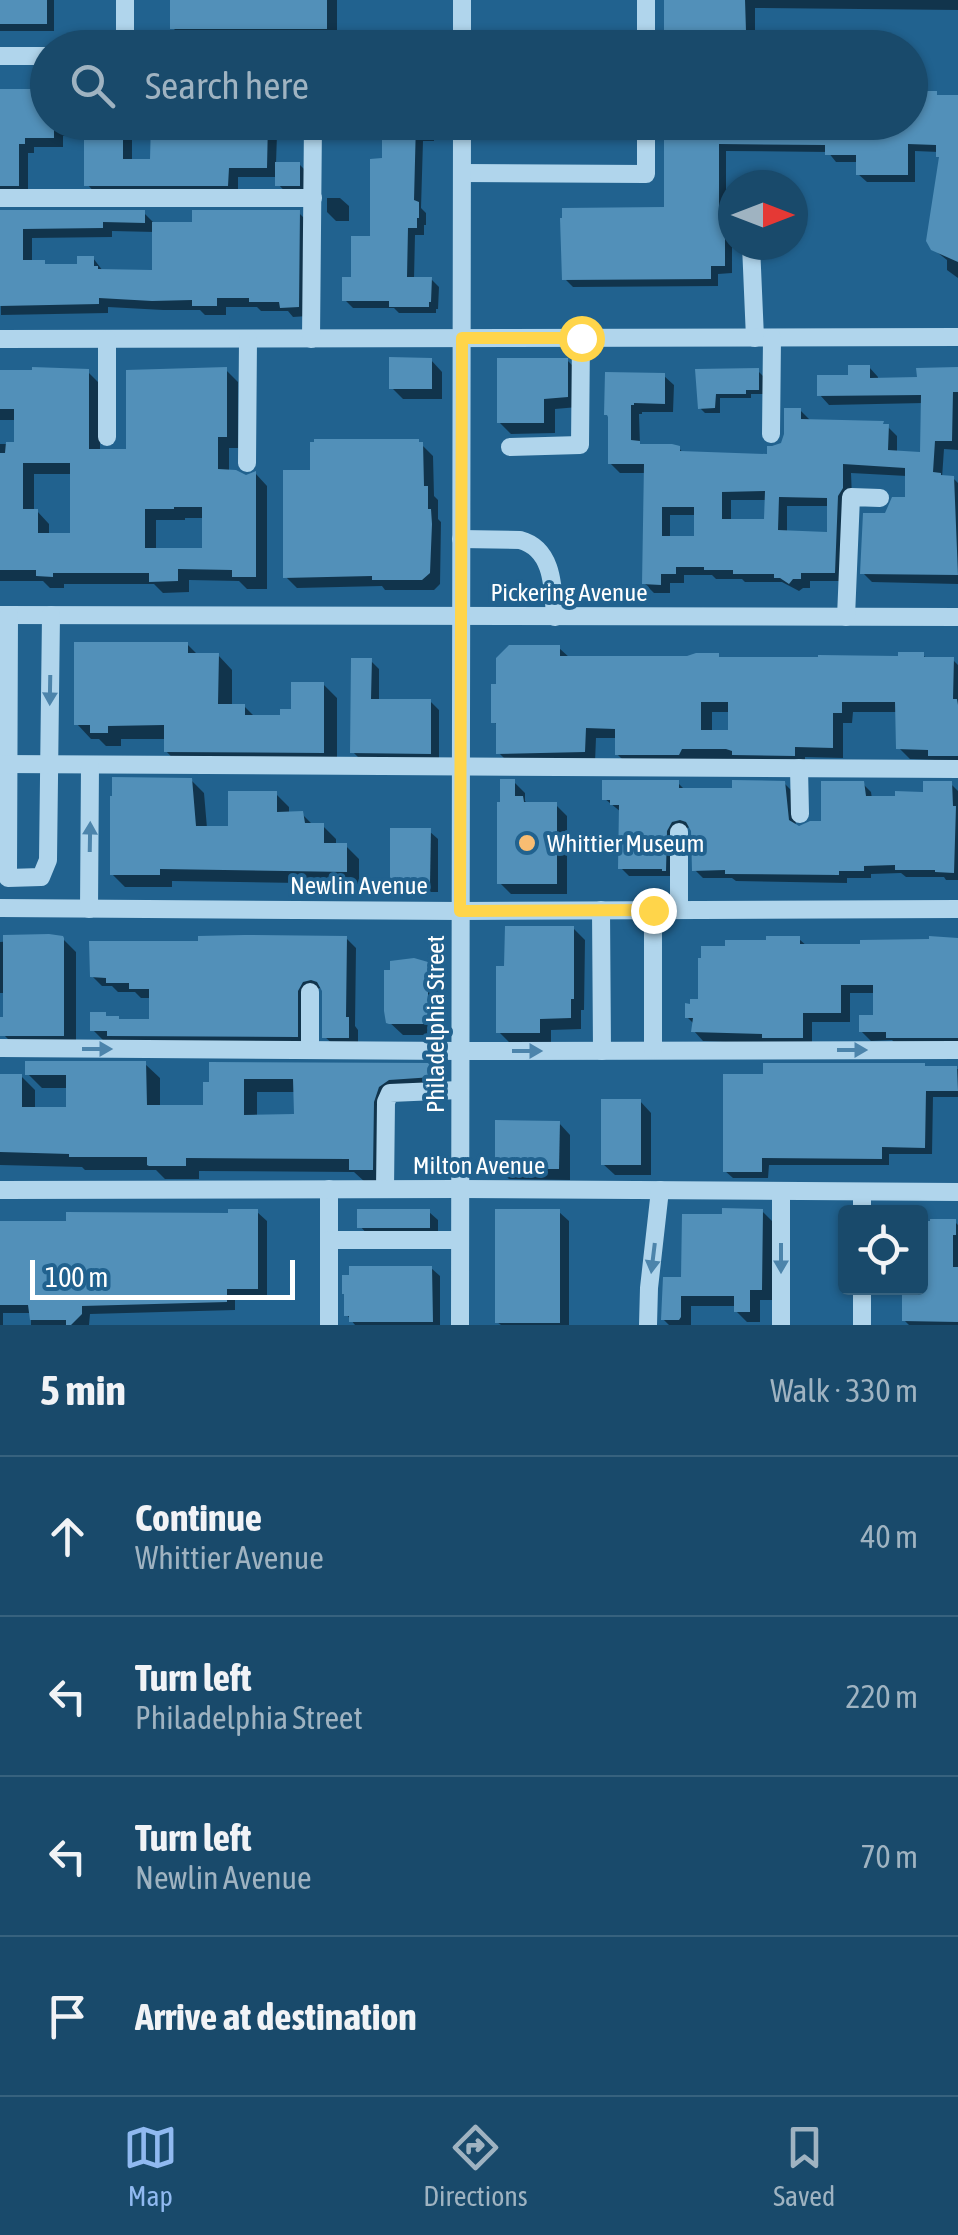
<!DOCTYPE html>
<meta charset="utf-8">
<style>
:root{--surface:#194a6b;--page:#225171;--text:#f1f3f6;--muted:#9fb3c1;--line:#37627e;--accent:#90b9f0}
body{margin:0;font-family:"Asap Condensed",sans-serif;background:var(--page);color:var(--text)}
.controls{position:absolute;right:30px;bottom:30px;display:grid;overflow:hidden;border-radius:10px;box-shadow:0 2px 8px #0004}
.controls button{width:90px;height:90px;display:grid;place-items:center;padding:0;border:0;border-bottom:2px solid var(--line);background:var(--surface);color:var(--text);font:50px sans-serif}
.compass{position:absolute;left:718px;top:170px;width:90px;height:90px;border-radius:50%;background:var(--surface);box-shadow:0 2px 8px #0004;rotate:90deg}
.scale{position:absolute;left:30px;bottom:25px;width:265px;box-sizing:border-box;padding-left:10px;border:5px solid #fff;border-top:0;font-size:28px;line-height:35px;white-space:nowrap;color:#fff;-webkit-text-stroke:8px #21628f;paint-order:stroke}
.stop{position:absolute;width:30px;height:30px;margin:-22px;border:8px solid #ffd54a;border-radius:50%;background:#fff}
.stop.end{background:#ffd54a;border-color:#fff;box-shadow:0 2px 10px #0008}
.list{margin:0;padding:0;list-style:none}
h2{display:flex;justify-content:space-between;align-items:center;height:130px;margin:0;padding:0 40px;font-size:42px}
h2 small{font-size:32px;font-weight:400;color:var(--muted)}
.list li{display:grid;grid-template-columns:65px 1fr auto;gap:30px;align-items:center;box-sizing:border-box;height:160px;padding:0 40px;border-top:2px solid var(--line)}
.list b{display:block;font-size:38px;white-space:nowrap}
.list p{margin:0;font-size:32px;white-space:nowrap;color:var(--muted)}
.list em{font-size:32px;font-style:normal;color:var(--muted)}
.icon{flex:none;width:55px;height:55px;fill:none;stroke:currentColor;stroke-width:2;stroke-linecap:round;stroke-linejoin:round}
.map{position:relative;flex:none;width:958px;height:1325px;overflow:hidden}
.search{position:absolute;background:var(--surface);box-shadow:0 2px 8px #0004;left:30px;right:30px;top:30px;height:110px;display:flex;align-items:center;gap:25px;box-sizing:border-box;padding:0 35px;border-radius:55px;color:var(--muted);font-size:38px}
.sheet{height:770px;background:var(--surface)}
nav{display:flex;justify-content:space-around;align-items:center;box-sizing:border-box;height:140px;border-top:2px solid var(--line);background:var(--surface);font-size:28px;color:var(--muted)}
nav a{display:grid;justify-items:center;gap:5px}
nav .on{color:var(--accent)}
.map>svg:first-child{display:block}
.shadow{fill:#0007;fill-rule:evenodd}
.building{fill:#5290b9;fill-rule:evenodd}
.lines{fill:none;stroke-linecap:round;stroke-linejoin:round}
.minor{stroke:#b0d5ec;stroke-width:18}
.oneway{fill:#4c84ab}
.route{stroke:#ffd54a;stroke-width:12}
.poi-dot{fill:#f9bd72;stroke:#21628f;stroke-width:4}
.labels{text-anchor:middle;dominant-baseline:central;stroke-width:8;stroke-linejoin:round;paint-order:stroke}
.street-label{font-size:25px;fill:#fff;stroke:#21628f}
.poi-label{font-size:25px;fill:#fff;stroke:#21628f;text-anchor:start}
</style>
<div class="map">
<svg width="958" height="1325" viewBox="0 0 958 1325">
<rect width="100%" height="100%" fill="#21628f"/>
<g class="shadow">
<rect x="0" y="0" width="54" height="31"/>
<polygon points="173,0 337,0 337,39 184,39 173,28"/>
<polygon points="666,0 958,0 958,10 755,8 755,41 678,41 667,30"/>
<path d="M0,92L48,122H314L310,134H277L276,164H299L316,181L295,202L278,184V177H238V195H97L87,184L86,136H63V147H34V153H28V195L0,203ZM132,140H153V161H132Z"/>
<polygon points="939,97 958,97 958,278 947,270 947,260 933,249 941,158 939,152 915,151 915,182 867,182 858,174 858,162 836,162 828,152 726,151 726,226 732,232 732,273 718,274 718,286 573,287 565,279 666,210 666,131 662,127 662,122 910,122"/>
<polygon points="384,122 434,122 434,141 423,141 421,208 426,213 426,225 424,225 424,235 415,235 414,279 431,279 439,287 438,309 436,309 436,313 399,313 394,308 353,308 345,300 372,239 384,161"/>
<polygon points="327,198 340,198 349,206 349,221 336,221 327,212"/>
<path d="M0,213H144L154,223L194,225L299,213L309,223L308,316L293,317L288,311H261L257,307H226V315H205L200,310H163L108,307V313L1,315ZM112,231L155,232V272L103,271L93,258L80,266H47L44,263H32V238L112,237Z"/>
<polygon points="431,360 442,372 442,399 403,399 392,388"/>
<polygon points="567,360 579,372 578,407 555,409 555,433 511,434 499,422"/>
<path d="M869,367L878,377V380H919L958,370V450L944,449L942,478H953L958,483V584L872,582L863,573L887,515L908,500L907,476L851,473L852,498L844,581H810V588H803L799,591L782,582H745L742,579H716L712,575H684V583H670V593H654L644,583L646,473H620L610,463V417L664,376L674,385L673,412H642V414H639L640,445L679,448L684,454L770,456L783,445L800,410L810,420L888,427L897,436V453L923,454L924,403L829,405L820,395ZM731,500H767V522H731ZM787,506H830V534L787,533ZM670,515H697V538H670Z"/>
<path d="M226,370L238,382V448H229V472L246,478L256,474L267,486V589H247L239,581L189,580V592L163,593L154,584H64V588H50L43,581H0V444H16L17,420H0V373L88,372L100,384V452H129ZM34,474H72V536L49,535V524L37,511H34ZM185,518H205L204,550L156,551V520H185Z"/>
<polygon points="698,371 758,371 763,376 763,394 751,394 751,398 720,398 720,413 705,413 700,408"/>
<polygon points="418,441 433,456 434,496 438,500 438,519 441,522 440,584 434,590 385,590 382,586 297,588 286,577 313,472"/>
<polygon points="187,644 198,655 218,655 232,670 232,706 244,706 255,717 283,717 294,712 323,684 337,698 337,766 180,766 166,751 166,739 121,739 121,746 106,746 99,739 91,739 77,724"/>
<path d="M559,648L570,658L900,659L923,655L928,660H953L958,665V766H942L935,760L910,759L899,748L898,712H853L852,723H843V758L805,757V766L628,765L617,754V738H596L595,762L510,764L499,753V726L494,722ZM712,712H731V732H712Z"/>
<polygon points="370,660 379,669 379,701 430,701 439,710 439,762 362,761 353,752"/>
<polygon points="191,780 204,793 207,828 231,828 276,794 289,807 289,814 302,814 314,826 323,826 336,839 336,846 346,846 359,859 359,884 172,881 172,887 125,887 112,874"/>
<polygon points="514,782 525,793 525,801 529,805 556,805 567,816 567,894 511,894 500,883"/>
<polygon points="678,783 686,791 735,791 784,783 793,792 796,828 823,824 863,784 871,792 872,799 925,794 951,784 958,791 958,880 946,880 944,877 906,877 901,873 871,874 871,878 847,878 847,883 736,881 732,878 703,878 694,869 694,830 690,827 680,830 671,876 629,876 621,868 621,812 605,799"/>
<polygon points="429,831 438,839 438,892 401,892 392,883"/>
<polygon points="573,928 585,940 584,1010 581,1010 581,1029 551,1030 551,1043 510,1043 499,1032 507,968"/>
<polygon points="62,938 76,952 76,1049 17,1048 3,1034 6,993 0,993 0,942"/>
<polygon points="346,938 356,948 355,1026 358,1030 358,1046 335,1046 325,1037 325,990 320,988 313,991 306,1046 119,1045 114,1040 103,1040 93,1030 105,1015 109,1019 121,1022 152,1022 152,998 141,998 135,992 118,992 112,986 102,986 92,976"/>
<polygon points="799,939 808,947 958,940 958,1046 898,1046 892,1040 871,1041 861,1031 876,1017 876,993 850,993 850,1022 812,1022 812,1046 703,1041 694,1031 695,1025 687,1017 701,1002"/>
<polygon points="427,964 439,976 439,1035 403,1035 388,1021"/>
<path d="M145,1064L160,1078V1107H206L212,1085V1064L432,1066L446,1080V1090L392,1102L386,1183H366L354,1172L199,1171V1179H165L156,1170H85L82,1167L0,1165V1076H21L35,1090V1110H68V1088H42L28,1074ZM257,1092H296L297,1116L257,1117Z"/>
<polygon points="924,1065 928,1068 958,1069 958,1097 933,1097 932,1154 889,1154 889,1165 769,1165 768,1178 733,1178 725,1171"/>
<polygon points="640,1101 651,1113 651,1175 615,1175 603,1164"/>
<polygon points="559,1123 570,1135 570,1180 509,1179 497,1168"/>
<polygon points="762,1211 773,1222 772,1300 760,1300 760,1322 747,1322 736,1311 736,1306 691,1306 691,1325 669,1325 663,1319 684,1280"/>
<polygon points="257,1212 267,1221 267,1298 235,1298 235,1310 90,1314 89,1325 31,1325 31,1313 3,1313 3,1325 0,1325 0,1223 230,1216"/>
<polygon points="429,1212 438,1220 438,1235 368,1235 360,1226"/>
<polygon points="559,1212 569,1221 569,1325 501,1325 497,1322"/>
<polygon points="955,1222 958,1225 958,1325 909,1325 904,1320 905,1296 899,1288 920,1288"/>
<polygon points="431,1268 440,1276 440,1325 355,1325 347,1315"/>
</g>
<g class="building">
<rect x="0" y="0" width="47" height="24"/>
<rect x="170" y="0" width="157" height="29"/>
<polygon points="664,0 745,0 746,31 664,31"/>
<polygon points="48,86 48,122 54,122 54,138 25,138 25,144 19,144 19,186 0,186 0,89 33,89 33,87"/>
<polygon points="910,91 937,91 937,95 958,95 958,262 931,250 926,241 939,157 936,157 936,145 908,144 908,175 856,175 856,155 825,155 825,145 719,144 719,221 725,221 725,266 711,266 711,279 562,280 560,218 562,218 562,208 664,207 664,122 910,122"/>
<polygon points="84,122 123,122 123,159 150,159 151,122 268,122 267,168 229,168 228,186 84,186"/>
<polygon points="382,122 416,122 414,200 419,202 419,218 417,218 417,228 408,228 407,277 432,277 431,302 429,302 429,307 389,307 389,301 342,301 342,277 351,277 351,236 370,236 370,159 382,158"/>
<rect x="275" y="162" width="25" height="24"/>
<polygon points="0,210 145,210 145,223 103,222 103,228 23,229 23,260 45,260 45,264 77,264 77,256 94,256 94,266 98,266 98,269 152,270 152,222 192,222 192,210 300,210 299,307 280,308 279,302 249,302 249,298 217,298 217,306 192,306 192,300 152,301 99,298 99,304 0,306"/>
<polygon points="389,357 432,358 432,389 389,389"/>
<polygon points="497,358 568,358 568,397 544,399 544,423 497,423"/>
<path d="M848,365H870V378L917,377L916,368L958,367V392H953L952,441H935L933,472L941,473V475L954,476L958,575L860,574L863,513H885L892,497H905V468L843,464V488L838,496L835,573H801V579H793L789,584L780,578H774V574H733V570H704V567H676V574H661V585L642,584L644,464H608V417L607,415H604L605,372L665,373V404L634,403V405H631V440L640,441V444H672L680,446V451L767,454V446H772L781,443L784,434V408H801V419L884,421L883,424H889L888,450L920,452L921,395L817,396V375H848ZM765,491L764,519H722V492ZM779,497L827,498V532L778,530ZM662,507H694V536H662Z"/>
<path d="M32,367L89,369V449H126V370L227,367V437H218V469L236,470L246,475L256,471V577H232V570L178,569V581L149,582V573H53V577L36,576V570H0V453H5L6,442H14V409H0V370H32ZM23,463H70V533H38V509H23ZM174,507H202V548H145V509H174Z"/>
<polygon points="759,368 759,390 746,390 746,394 716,394 715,408 698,409 695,369"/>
<polygon points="314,439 419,439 419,442 423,442 424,486 428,486 428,509 431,509 432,524 430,573 422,580 372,580 372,576 283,578 283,470 310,470 310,442 314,442"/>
<polygon points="74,642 188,642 188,653 219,653 218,704 245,704 245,715 280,715 280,709 291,709 291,682 324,682 324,753 164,752 164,725 108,726 108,733 90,733 90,725 74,725"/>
<path d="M509,645H560V656H687L696,653H719V657H818V655L898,656V652H924V657H954L953,699H957L958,705V756H928V750L896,749L895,702H842V713H833V748L795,747V756L732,755V751L726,749H682L679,755H615V729L586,728L585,752L496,754V723H491V684H496V658ZM701,702H728V730H701Z"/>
<polygon points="351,658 372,658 371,699 431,699 431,754 350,753"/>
<polygon points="112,777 192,778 196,826 228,826 228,791 277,791 277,812 303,811 305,823 324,823 324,843 347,843 347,872 160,869 160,875 110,875 110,796 112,796"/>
<polygon points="500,779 515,779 515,796 523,796 524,802 557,802 557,884 497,884 497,802 500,802"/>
<polygon points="602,780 679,780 679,788 732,788 732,780 785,781 789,820 799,826 810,821 821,821 821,781 864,781 866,796 895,796 895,791 923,792 923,781 952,781 953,806 956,806 954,873 935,872 935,870 895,870 895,865 864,866 864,871 839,871 839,875 725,874 725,870 692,871 691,831 686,822 680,820 672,822 667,831 666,871 662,871 662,869 618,869 619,805 610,805 610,800 602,800"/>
<polygon points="390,828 431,828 430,884 390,884"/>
<polygon points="505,926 574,926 574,999 571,999 571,1018 540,1019 540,1033 496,1033 496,966 504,966"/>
<polygon points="49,934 63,936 64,938 64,1036 0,1036 0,1017 3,1017 3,935"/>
<polygon points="244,935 347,936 346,1017 349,1017 349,1038 322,1038 322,991 317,982 311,980 303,982 298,991 298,1037 107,1036 107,1031 90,1031 90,1012 106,1012 106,1016 119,1016 119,1019 149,1019 149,989 129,989 129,983 106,983 106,978 90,977 89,941 198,941 198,936"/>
<polygon points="766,936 800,936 800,944 860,944 860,940 929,939 929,936 958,938 958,1038 886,1038 886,1032 859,1032 859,1015 873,1015 873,985 841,985 841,1013 803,1013 803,1038 762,1038 762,1034 691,1032 693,1018 685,1018 685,1003 690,1004 690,999 698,999 698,958 701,958 701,946 725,946 725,940 766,940"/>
<polygon points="414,958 428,962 428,1024 389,1024 386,1023 384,1011 384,970 390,970 390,961"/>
<path d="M25,1061H146L147,1105H203V1082H209V1062L433,1063V1077L389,1080L379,1087L374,1102L373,1170H349V1159L186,1158V1166H149L147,1165V1157H69V1154L0,1152V1074H22V1107H66V1075H25ZM244,1079H293L294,1114L244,1115Z"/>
<polygon points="763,1063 925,1063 925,1066 957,1066 958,1091 926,1091 925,1148 882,1147 882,1159 762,1158 762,1172 723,1172 723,1074 763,1074"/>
<rect x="601" y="1099" width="40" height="66"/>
<polygon points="495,1120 560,1121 559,1169 495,1169"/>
<polygon points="722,1208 763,1209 762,1290 750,1290 750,1312 734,1312 734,1296 681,1296 681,1317 679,1320 661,1320 663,1277 681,1277 682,1214 722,1214"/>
<polygon points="228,1209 258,1209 258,1289 227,1289 227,1302 82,1306 82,1314 71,1325 66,1325 66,1320 30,1320 28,1305 0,1305 0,1221 66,1221 66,1212 228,1213"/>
<rect x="357" y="1209" width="73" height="19"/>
<rect x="495" y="1209" width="65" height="114"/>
<polygon points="930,1219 956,1219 956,1235 953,1235 953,1267 958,1267 958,1322 902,1321 902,1288 920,1288 920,1221 930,1221"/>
<polygon points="349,1266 432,1266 433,1322 349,1322 349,1316 344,1316 344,1294 342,1294 342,1275 349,1275"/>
</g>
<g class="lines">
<g class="minor">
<polyline points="125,0 125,48"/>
<polyline points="646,0 646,48"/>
<polyline points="462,48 462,0"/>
<polyline points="0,56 48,56"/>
<polyline points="462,173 646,174 646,122"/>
<polyline points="0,198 313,198"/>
<polyline points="751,245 755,338"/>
<polyline points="0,339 958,337"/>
<polyline points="107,339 107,437"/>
<polyline points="311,339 313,122"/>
<polyline points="771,434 772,338"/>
<polyline points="510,447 580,445 581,338"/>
<polyline points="247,463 248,339"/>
<path d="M461,539L520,540C554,549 553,589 555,617"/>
<polyline points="0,615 958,617"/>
<polyline points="9,615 8,878 41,877 48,860 51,615"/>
<polyline points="846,617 851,497 880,498"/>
<polyline points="0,764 958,769"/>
<polyline points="799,768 800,814"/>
<polyline points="679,832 679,910"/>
<polyline points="0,908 461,911 958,909"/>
<polyline points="89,909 90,765"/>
<polyline points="601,910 602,1051"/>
<polyline points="310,992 310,1050"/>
<polyline points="0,1048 460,1051 958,1050"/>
<polyline points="653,1050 653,910"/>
<polyline points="329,1189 329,1240 460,1240"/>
<polyline points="385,1189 386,1102 390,1093 460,1090"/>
<polyline points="0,1190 460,1189 958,1192"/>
<polyline points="781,1191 781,1325"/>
<polyline points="862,1212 862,1192"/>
<polyline points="329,1325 329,1240"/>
<polyline points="460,1325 462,122"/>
<polyline points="648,1325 649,1288 660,1190"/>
<polyline points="862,1325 862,1288"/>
</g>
</g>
<defs><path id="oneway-solid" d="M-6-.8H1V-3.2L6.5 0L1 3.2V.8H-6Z" transform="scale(2.5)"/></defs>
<g class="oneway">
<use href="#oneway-solid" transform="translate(50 690) rotate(91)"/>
<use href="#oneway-solid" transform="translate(90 837) rotate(-89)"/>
<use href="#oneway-solid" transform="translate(97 1049)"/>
<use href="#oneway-solid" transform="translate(852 1050)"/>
<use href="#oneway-solid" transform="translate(527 1051)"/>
<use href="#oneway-solid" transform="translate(653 1258) rotate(97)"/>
<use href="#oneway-solid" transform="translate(781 1258) rotate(90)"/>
</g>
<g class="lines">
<polyline class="route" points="581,338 462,338 460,911 653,910"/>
</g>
<circle class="poi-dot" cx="527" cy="843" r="10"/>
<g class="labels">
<g class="street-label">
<text x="569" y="592">Pickering Avenue</text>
<text x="359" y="885">Newlin Avenue</text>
<text transform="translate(435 1024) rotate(-90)">Philadelphia Street</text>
<text x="479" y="1165">Milton Avenue</text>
</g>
<g class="poi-label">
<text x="547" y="843">Whittier Museum</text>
</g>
</g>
</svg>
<div class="controls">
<button><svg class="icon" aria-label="locate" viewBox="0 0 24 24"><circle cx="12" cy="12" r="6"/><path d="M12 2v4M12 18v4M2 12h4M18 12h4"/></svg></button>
</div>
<svg class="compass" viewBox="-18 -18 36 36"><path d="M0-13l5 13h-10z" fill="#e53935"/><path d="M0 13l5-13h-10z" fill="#9fb3c1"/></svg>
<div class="scale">100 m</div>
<div class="stop" style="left:581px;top:338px"></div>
<div class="stop end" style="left:653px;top:910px"></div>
<div class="search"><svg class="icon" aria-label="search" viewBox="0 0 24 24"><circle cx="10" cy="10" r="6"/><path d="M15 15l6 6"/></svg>Search here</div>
</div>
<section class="sheet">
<h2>5 min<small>Walk · 330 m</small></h2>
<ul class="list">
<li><svg class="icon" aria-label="ahead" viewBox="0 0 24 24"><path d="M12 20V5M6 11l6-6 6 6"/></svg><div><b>Continue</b><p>Whittier Avenue</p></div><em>40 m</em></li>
<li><svg class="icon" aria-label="left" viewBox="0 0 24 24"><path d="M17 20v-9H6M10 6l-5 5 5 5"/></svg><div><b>Turn left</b><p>Philadelphia Street</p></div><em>220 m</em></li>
<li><svg class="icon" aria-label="left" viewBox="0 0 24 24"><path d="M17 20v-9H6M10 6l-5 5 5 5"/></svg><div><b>Turn left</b><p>Newlin Avenue</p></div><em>70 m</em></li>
<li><svg class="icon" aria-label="arrive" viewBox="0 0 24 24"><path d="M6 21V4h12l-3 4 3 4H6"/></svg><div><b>Arrive at destination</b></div></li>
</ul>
</section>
<nav>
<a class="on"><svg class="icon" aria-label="map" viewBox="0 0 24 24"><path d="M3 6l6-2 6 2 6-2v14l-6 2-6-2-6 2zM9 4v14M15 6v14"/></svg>Map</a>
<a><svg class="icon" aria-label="directions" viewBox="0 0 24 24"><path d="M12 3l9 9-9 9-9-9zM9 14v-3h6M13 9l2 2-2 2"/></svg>Directions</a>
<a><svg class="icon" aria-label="saved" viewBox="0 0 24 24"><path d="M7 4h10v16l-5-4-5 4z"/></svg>Saved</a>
</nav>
